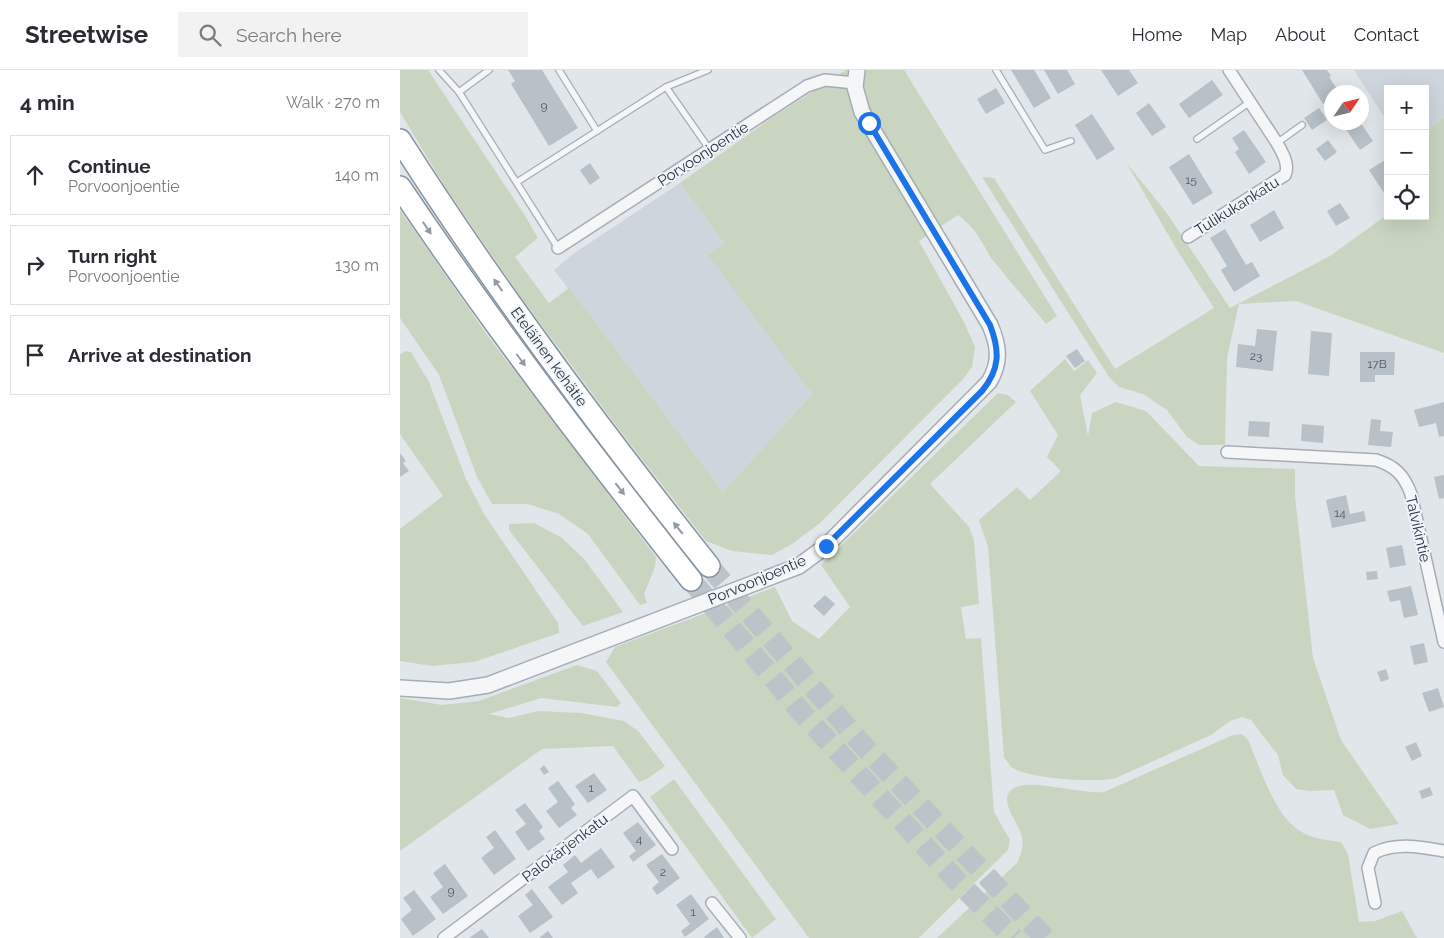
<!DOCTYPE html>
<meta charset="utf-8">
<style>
:root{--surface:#fff;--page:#f2f2f3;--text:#2b2b33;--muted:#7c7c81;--line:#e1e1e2}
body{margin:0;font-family:Raleway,sans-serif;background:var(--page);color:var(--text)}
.controls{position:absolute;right:15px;top:15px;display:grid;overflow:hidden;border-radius:0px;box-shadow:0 5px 20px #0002}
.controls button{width:45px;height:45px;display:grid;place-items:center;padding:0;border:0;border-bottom:1px solid var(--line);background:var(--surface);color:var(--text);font:25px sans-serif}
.compass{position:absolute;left:924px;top:15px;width:45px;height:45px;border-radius:50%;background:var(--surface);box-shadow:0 5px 20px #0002;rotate:55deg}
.stop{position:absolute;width:15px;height:15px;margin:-11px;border:4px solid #1a73e8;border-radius:50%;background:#fff}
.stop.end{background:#1a73e8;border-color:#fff;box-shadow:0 1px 5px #0008}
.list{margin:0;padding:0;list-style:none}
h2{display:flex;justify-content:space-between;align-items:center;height:65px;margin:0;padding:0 20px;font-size:21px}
h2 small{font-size:16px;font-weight:400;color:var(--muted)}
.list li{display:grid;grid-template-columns:32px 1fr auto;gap:15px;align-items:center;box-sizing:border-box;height:80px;margin:0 10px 10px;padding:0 10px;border:1px solid var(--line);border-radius:0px}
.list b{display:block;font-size:19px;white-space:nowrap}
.list p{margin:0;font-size:16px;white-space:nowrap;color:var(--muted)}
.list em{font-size:16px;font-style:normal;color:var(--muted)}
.icon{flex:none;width:28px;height:28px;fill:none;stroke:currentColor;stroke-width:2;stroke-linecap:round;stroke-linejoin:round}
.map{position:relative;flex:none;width:1044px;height:868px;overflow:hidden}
header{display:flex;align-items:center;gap:30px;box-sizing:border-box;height:70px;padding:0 25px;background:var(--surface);border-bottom:1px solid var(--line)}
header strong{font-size:24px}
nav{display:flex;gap:28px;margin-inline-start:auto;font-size:18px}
.search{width:350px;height:45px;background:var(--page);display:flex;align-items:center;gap:12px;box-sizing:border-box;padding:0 18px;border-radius:0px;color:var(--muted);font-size:19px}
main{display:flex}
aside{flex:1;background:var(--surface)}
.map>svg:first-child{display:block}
.built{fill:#cfd5dd}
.green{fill:#c9d5c1}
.building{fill:#b8c0c8}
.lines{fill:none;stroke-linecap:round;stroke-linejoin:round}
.motorway-tunnel{stroke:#bcc3c9;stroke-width:21;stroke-dasharray:21 11;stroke-linecap:butt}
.service-casing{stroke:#a6adb5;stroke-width:8}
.minor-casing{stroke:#a6adb5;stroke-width:14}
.tertiary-casing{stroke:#a6adb5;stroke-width:18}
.motorway-casing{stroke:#8795a2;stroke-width:24}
.service{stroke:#f4f6f8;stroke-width:5.5}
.minor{stroke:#f4f6f8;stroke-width:11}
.tertiary{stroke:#f4f6f8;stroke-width:15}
.motorway{stroke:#fff;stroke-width:21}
.oneway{fill:#949aa1}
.route{stroke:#1a73e8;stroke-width:6}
.labels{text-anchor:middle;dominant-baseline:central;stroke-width:4;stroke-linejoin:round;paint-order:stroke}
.number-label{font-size:12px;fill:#4c5864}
.street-label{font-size:15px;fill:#283543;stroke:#f1f4f8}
</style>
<header>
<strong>Streetwise</strong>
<div class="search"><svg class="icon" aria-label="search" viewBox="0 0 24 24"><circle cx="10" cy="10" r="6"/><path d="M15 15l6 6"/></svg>Search here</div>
<nav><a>Home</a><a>Map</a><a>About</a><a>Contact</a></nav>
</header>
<main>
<aside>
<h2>4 min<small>Walk · 270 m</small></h2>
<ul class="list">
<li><svg class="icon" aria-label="ahead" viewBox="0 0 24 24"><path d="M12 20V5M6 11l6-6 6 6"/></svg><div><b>Continue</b><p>Porvoonjoentie</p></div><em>140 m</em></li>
<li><svg class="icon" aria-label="right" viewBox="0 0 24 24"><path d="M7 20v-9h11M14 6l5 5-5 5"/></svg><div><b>Turn right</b><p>Porvoonjoentie</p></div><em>130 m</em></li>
<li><svg class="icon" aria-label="arrive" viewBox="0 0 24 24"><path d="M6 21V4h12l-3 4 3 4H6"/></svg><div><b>Arrive at destination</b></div></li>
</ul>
</aside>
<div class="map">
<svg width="1044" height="868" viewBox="0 0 1044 868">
<rect width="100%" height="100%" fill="#e1e6ea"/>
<g class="built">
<polygon points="954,0 1044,0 1044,47 1025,59 1025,19 988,19 988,53"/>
<polygon points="280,113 324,173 309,184 412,324 323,422 154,200 173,184"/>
</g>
<g class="green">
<path d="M0,0H28L124,144L138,168L115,187L149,233L169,218L323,422L412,324L308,185L324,173L280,113L370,49L446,0H504L657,246L646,254L591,188C583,173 573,155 558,145L519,171L564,252L575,277L572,297L563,309L420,453L392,474L372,485L332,481L306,471L224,366L123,230L47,120L0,42Z"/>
<polygon points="1044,47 1044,283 896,231 839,234 827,288 825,375 799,375 787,367 767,340 743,324 719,317 709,307 582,107 594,108 715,299 814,238 777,180 726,92 766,142 830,238 930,186 988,144 988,146 1025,146 1025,60"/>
<polygon points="0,140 87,265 256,487 255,497 244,524 247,533 240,535 188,464 159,444 128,434 92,434 77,407 39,305 0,248"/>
<polygon points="6,281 11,282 29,312 66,409 84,444 158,553 159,563 74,592 32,596 0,591 0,459 43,426 0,364 0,284"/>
<path d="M665,289L674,301L688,290L697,303L680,325L688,366L692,343L716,332L746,341L799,396L895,399V426L913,588L941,670L999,754L970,759L943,745L934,720L910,721L896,719L883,705L878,685L851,650L842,647L830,651L811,665L716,708C696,713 628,709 611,697C609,694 606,690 604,687L588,477L579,450L617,417L630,430L661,401L647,387L658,365L630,321Z"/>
<polygon points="598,323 608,325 616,332 530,414 569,457 574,470 579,534 561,537 566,569 581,568 594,742 610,770 608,780 519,868 409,868 206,592 215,577 375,517 392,551 419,569 450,537 421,495"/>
<polygon points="134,453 162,468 184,489 223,542 183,556 109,460 109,454"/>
<polygon points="177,595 197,601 221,633 217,637 141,628 89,644 109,648 138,641 181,643 224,651 238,661 265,696 247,709 239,712 213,676 142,679 0,781 0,628 42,635 79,631"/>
<path d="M842,664L848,670C860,697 874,745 900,761C913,769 926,770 941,772L948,784L959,852L975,851L1002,841L1017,868H537L617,793C621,784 625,774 621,764C617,750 595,727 616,717C631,709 682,724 704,722L833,665Z"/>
<polygon points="274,709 376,849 352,868 250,727"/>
</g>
<g class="building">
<polygon points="108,0 142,0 178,58 149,76 111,14 115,11"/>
<polygon points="611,0 634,0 651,28 634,38"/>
<polygon points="644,0 667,0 675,14 658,24"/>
<polygon points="701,0 729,0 738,13 718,26"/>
<polygon points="902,0 927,0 931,6 929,7 939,22 932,22 932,29 923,34"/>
<polygon points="812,10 823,25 789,48 779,34"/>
<polygon points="596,18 605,33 586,44 577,29"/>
<polygon points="749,33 766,57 752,66 736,43"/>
<polygon points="919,38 927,50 912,60 904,48"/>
<polygon points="692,44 715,79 697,90 675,55"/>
<polygon points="953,52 960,52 973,71 960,80 945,58"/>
<polygon points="844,60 866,92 849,104 835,82 839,79 832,68"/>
<polygon points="928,70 937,82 925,91 916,79"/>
<polygon points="789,84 813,123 793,135 769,97"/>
<polygon points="985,90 988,94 988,129 969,100"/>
<polygon points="190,93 200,108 190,115 180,100"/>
<polygon points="940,133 950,148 936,156 927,141"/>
<polygon points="874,140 884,158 860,172 850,155"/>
<polygon points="825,159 846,195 852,192 860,206 834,222 821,200 827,196 810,168"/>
<polygon points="857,259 877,261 873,301 836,297 838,274 855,276"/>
<polygon points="911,261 932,263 929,306 908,304"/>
<polygon points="677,279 685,291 675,298 666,286"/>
<polygon points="960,282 995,282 994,305 975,305 975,312 960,312"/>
<polygon points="1044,332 1044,366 1039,367 1036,353 1019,357 1014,340"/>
<polygon points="971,349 981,350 980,361 993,362 991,377 968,375"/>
<polygon points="849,351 870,352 869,367 848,366"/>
<polygon points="902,354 924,356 923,373 901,371"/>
<polygon points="0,383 6,391 3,393 9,401 0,407"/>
<polygon points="1044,405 1044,428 1039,429 1034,407"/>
<polygon points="946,425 950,444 964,441 966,451 932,458 926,430"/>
<polygon points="1002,475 1006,495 990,498 986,478"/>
<polygon points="977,501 978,509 967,510 966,502"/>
<polygon points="1011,516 1018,545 1004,548 1000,530 990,532 987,521"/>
<polygon points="425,525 435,534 424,546 413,536"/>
<polygon points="1024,573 1028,592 1014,595 1010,576"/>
<polygon points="986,599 989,609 981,612 977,602"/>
<polygon points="1038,618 1044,637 1029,642 1022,623"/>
<polygon points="1016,672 1022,686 1012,691 1005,677"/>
<polygon points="144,695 149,702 144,705 140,699"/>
<polygon points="194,703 207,720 188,733 175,716"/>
<polygon points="158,711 175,734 171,738 177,745 159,758 146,741 158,732 148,718"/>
<polygon points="1030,717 1033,725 1022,729 1019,721"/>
<polygon points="125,733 143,757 139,761 145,769 128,781 115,762 126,754 115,740"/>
<polygon points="238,752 256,775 233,792 229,786 236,781 223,763"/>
<polygon points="95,760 116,789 94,805 81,788 94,778 86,767"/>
<polygon points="201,778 215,797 198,809 191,799 171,813 178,823 162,835 148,817 168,802 163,795 175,785 181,793"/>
<polygon points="262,784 280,808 257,825 252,818 259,812 246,795"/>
<polygon points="45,794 68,826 43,844 30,827 43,817 33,803"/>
<polygon points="132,819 153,847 130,863 118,846 133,835 125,825"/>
<polygon points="14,820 36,849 13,866 1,849 12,840 3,828"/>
<polygon points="291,824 309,849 285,867 281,861 290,854 276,835"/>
<polygon points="317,857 324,868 305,868 304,867"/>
<polygon points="82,859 89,868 69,868"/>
<polygon points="148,861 153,868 139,868"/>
</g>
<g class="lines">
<g class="motorway-tunnel">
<polyline points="309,496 459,671 645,868"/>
<polyline points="291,510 402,643 558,812 614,868"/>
</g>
<g class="service-casing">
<g id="service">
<polyline points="39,0 59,22 158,178"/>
<polyline points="159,0 197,61"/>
<polyline points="596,0 645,80 671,71"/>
<polyline points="266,17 310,80"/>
<polyline points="59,22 89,0"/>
<polyline points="797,69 850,32"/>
<polyline points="877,73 902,55"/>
<polyline points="117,112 266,17 308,0"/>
</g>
</g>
<g class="minor-casing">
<g id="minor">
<path d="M788,167L885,105C890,95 882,82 877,73L829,0"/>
<polyline points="158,178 407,16 425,10 455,13"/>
<path d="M827,382L976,390C995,396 1004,405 1011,424L1044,572"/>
<polyline points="312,833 340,868"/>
<path d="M975,833L968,798L974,783C997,772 1020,777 1044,781"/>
<polyline points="44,868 233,726 272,779"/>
</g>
</g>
<g class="tertiary-casing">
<path id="tertiary" d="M0,618L49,621L88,615L399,496L426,476L589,312C601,292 599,276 590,255L462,42L455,17L457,0"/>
</g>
<g class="motorway-casing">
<g id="motorway">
<path d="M0,70C94,218 200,359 309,496"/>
<path d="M0,117C91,253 190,382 291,510"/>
</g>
</g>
<use href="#service" class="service"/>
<use href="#minor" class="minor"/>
<use href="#tertiary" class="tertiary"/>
<use href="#motorway" class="motorway"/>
</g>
<defs><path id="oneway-solid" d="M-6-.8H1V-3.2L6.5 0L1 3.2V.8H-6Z" transform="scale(1.25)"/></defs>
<g class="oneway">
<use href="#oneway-solid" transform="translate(27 158) rotate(56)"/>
<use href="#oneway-solid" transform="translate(98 215) rotate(-125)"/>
<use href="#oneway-solid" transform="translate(121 290) rotate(53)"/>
<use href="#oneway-solid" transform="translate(220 419) rotate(52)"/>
<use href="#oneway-solid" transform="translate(278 458) rotate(-129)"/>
</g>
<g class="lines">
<path class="route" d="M426,476L582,321C600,299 600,281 590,255L469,53"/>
</g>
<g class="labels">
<g class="number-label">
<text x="144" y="36">9</text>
<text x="791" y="110">15</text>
<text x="856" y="286">23</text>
<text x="977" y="294">17B</text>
<text x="940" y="443">14</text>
<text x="191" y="718">1</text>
<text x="239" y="769">4</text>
<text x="263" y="802">2</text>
<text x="51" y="821">9</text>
<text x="293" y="842">1</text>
</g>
<g class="street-label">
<text transform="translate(303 84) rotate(-33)">Porvoonjoentie</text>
<text transform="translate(837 136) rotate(-32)">Tulikukankatu</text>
<text transform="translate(149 287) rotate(54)">Eteläinen kehätie</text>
<text transform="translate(1018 459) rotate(77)">Talvikintie</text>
<text transform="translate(357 510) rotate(-23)">Porvoonjoentie</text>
<text transform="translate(165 778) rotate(-37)">Palokärjenkatu</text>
</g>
</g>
</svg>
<div class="controls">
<button>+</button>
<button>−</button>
<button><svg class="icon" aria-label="locate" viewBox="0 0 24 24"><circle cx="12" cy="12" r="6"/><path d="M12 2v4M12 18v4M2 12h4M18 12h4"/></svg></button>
</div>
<svg class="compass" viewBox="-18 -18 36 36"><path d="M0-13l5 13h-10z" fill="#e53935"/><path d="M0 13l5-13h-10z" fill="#7c7c81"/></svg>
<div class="stop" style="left:469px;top:53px"></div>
<div class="stop end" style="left:426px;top:476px"></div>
</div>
</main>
